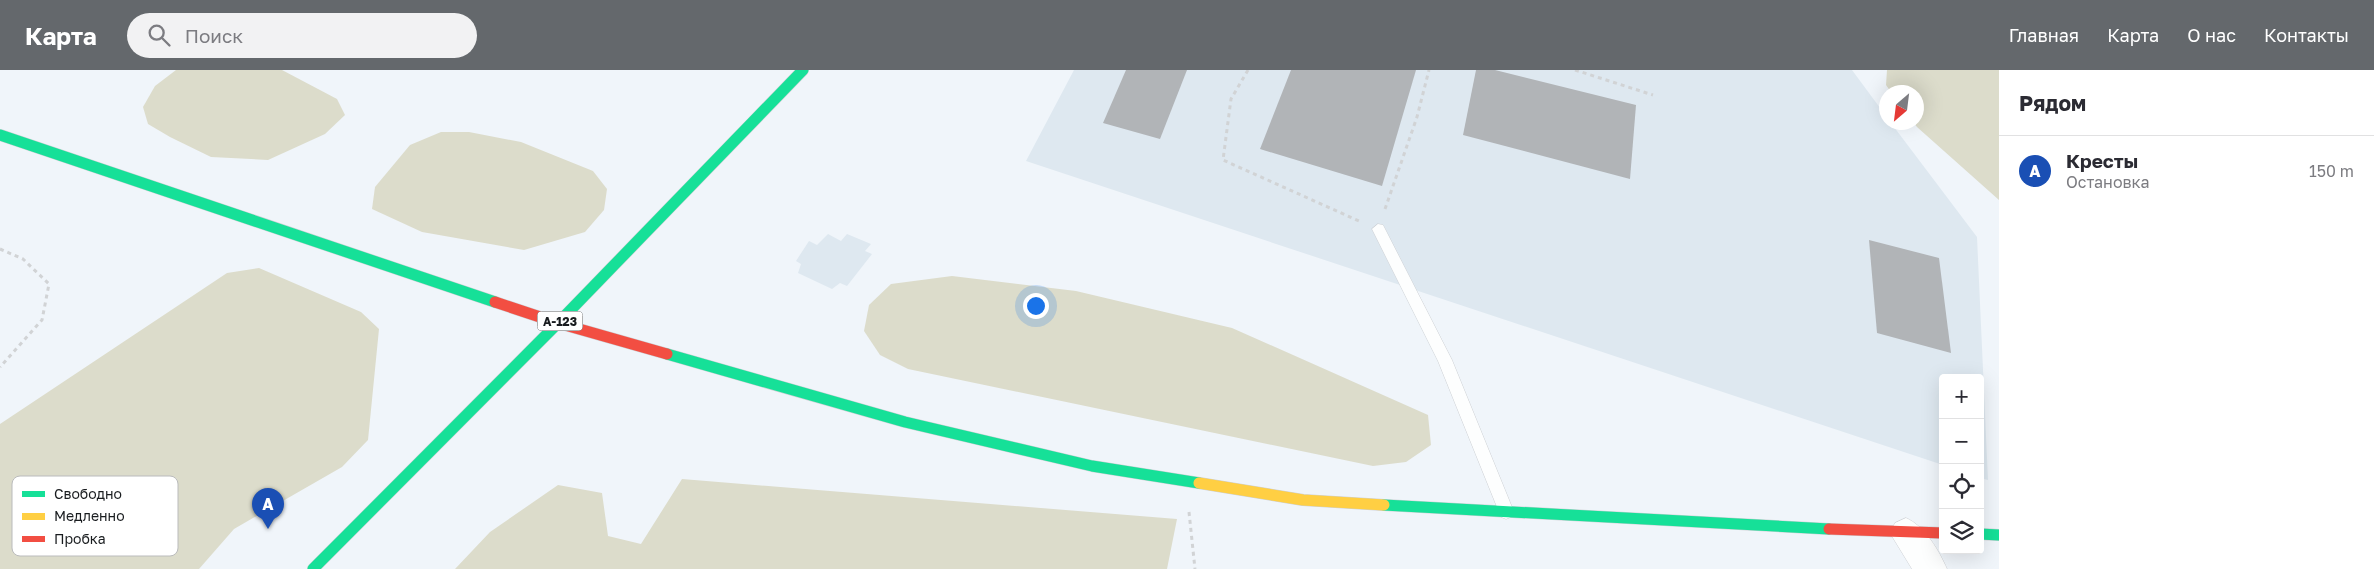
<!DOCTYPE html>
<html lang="ru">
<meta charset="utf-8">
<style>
:root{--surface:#fff;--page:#f2f2f3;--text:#2b2b33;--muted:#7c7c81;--line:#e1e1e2;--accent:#64686c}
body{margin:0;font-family:"Golos Text",sans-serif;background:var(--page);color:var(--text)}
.controls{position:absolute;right:15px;bottom:15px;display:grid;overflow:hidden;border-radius:5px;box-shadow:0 5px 20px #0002}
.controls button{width:45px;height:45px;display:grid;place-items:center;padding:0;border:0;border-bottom:1px solid var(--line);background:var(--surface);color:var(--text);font:25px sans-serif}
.compass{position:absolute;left:1879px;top:15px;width:45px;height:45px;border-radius:50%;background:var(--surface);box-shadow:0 5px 20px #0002;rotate:208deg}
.you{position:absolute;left:1035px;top:235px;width:18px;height:18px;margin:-12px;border:4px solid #fff;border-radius:50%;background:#1a73e8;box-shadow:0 0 0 8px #1a73e833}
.badge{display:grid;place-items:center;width:32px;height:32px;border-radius:50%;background:var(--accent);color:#fff;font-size:16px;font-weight:700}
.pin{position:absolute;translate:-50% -41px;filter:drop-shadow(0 1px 2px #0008)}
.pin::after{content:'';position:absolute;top:26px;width:18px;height:15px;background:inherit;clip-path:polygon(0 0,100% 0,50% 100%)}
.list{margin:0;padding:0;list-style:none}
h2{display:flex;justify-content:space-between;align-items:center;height:65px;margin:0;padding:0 20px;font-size:21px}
h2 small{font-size:16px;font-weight:400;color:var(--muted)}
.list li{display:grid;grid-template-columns:32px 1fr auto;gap:15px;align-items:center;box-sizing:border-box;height:70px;padding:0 20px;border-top:1px solid var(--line)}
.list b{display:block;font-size:19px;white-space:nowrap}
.list p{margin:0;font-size:16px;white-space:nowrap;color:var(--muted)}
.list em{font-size:16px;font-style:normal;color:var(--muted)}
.icon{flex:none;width:28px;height:28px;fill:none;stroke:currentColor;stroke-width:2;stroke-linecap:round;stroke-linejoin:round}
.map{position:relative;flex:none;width:1999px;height:499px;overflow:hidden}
header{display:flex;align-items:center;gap:30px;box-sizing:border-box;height:70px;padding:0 25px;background:var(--accent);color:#fff}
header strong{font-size:24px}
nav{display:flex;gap:28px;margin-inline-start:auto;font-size:18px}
.search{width:350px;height:45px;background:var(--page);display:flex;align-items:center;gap:12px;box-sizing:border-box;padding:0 18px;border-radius:28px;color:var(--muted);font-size:19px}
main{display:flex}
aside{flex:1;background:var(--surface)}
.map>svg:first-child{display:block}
.built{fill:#dee8f0}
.forest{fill:#dcdccb}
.building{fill:#b1b4b7}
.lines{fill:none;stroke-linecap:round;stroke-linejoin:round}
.lane-casing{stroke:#cdd0d4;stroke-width:1}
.street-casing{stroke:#cdd0d4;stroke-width:1}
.fast-casing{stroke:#cdd0d4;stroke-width:12}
.slow-casing{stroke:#cdd0d4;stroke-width:12}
.jam-casing{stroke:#cdd0d4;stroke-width:12}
.path{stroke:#d1d3d5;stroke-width:3;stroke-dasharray:4 4;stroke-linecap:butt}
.lane{fill:#fdfefe;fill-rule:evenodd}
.street{fill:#fdfefe;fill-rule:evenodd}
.fast{stroke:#16e098;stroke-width:11}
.slow{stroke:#ffcf43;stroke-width:11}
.jam{stroke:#f24e42;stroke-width:11}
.labels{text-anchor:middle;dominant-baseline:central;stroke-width:4;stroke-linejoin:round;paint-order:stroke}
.shield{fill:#fff;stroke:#5e6062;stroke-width:1}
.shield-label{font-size:12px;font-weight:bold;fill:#191c1f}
.key{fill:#fff;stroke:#babbbc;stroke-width:1}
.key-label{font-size:14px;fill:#191c1f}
</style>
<header>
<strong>Карта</strong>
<div class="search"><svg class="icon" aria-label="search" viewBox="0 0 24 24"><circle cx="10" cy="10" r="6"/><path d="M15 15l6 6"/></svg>Поиск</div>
<nav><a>Главная</a><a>Карта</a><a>О нас</a><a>Контакты</a></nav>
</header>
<main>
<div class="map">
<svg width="1999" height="499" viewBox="0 0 1999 499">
<rect width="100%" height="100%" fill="#f0f5fa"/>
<g class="built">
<polygon points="1074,0 1852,0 1886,46 1886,52 1891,53 1977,167 1988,410 1980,408 1980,308 1943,308 1943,395 1026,91"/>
<polygon points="828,164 841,171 847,164 871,174 865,181 872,184 847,216 840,213 832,219 798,203 801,194 796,191 809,171 817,175"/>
</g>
<g class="forest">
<polygon points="176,0 282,0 337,29 345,45 325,64 268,90 211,87 170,67 148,54 143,37 155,16"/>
<polygon points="1887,0 1999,0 1999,130 1917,57 1914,53 1916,52 1916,22 1891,22 1886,15"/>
<polygon points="441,62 469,62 521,72 593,101 607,119 604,140 585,162 524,180 422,162 372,139 375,117 410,75"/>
<polygon points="259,198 361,242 379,259 368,370 342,397 234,459 199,499 0,499 0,354 227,203"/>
<polygon points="952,206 1076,221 1232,258 1428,345 1431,375 1406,392 1373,396 908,299 880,285 864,261 869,235 891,214"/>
<polygon points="682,409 1177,449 1167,499 455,499 490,462 558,415 602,423 608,466 641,474"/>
</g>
<g class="building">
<polygon points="1126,0 1187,0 1160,69 1103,53"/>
<polygon points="1291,0 1416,0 1382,116 1260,79"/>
<polygon points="1476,0 1495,0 1636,35 1630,109 1463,65"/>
<polygon points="1869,170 1939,188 1951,283 1877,263"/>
</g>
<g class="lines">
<g class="lane-casing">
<polygon id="lane" points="1378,154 1383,155 1452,290 1514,442 1511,447 1506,449 1501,447 1438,291 1372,159"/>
</g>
<g class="street-casing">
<path id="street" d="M1906,448C1925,456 1939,481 1947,499H1912L1890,463L1895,453Z"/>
</g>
<g class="fast-casing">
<g id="fast">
<polyline points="0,65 495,232"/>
<polyline points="667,284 905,352 1092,396 1199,413"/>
<polyline points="1384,435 1829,459"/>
<polyline points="1980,464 1999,465"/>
<polyline points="313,499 558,253 803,0"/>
</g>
</g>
<g class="slow-casing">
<polyline id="slow" points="1199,413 1303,430 1384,435"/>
</g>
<g class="jam-casing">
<g id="jam">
<polyline points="495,232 558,253 667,284"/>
<polyline points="1829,459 1943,463"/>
</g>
</g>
<g class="path">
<polyline points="1248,0 1231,29 1223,90 1359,151"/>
<polyline points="1575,0 1653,25"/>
<polyline points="1385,139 1417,47 1429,0"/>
<polyline points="0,179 23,189 49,214 42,250 0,297"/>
<polyline points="1189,442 1195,499"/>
</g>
<use href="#lane" class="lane"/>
<use href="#street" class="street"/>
<use href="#fast" class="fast"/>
<use href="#slow" class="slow"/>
<use href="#jam" class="jam"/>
</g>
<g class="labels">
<rect class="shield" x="537.5" y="241.5" width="45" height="19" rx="4"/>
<g class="shield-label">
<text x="560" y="251">А-123</text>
</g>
</g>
<rect x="12" y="406" width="166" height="80" rx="8" class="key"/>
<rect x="22" y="421" width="23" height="6" fill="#16e098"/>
<rect x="22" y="443" width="23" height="7" fill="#ffcf43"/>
<rect x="22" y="466" width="23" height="6" fill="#f24e42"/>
<g class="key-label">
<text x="54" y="429">Свободно</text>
<text x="54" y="451">Медленно</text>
<text x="54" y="474">Пробка</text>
</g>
</svg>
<div class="controls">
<button>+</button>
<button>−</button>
<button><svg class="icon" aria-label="locate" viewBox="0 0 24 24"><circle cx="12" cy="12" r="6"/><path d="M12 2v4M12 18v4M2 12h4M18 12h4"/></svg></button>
<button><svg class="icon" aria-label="layers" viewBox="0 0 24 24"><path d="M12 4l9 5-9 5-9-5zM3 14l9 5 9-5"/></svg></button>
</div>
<svg class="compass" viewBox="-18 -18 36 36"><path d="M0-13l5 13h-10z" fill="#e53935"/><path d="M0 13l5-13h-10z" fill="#7c7c81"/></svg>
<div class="you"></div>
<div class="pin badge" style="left:268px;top:459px;background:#1a4fb4">A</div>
</div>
<aside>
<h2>Рядом<small></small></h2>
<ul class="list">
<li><span class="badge" style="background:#1a4fb4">A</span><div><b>Кресты</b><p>Остановка</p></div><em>150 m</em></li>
</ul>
</aside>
</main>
